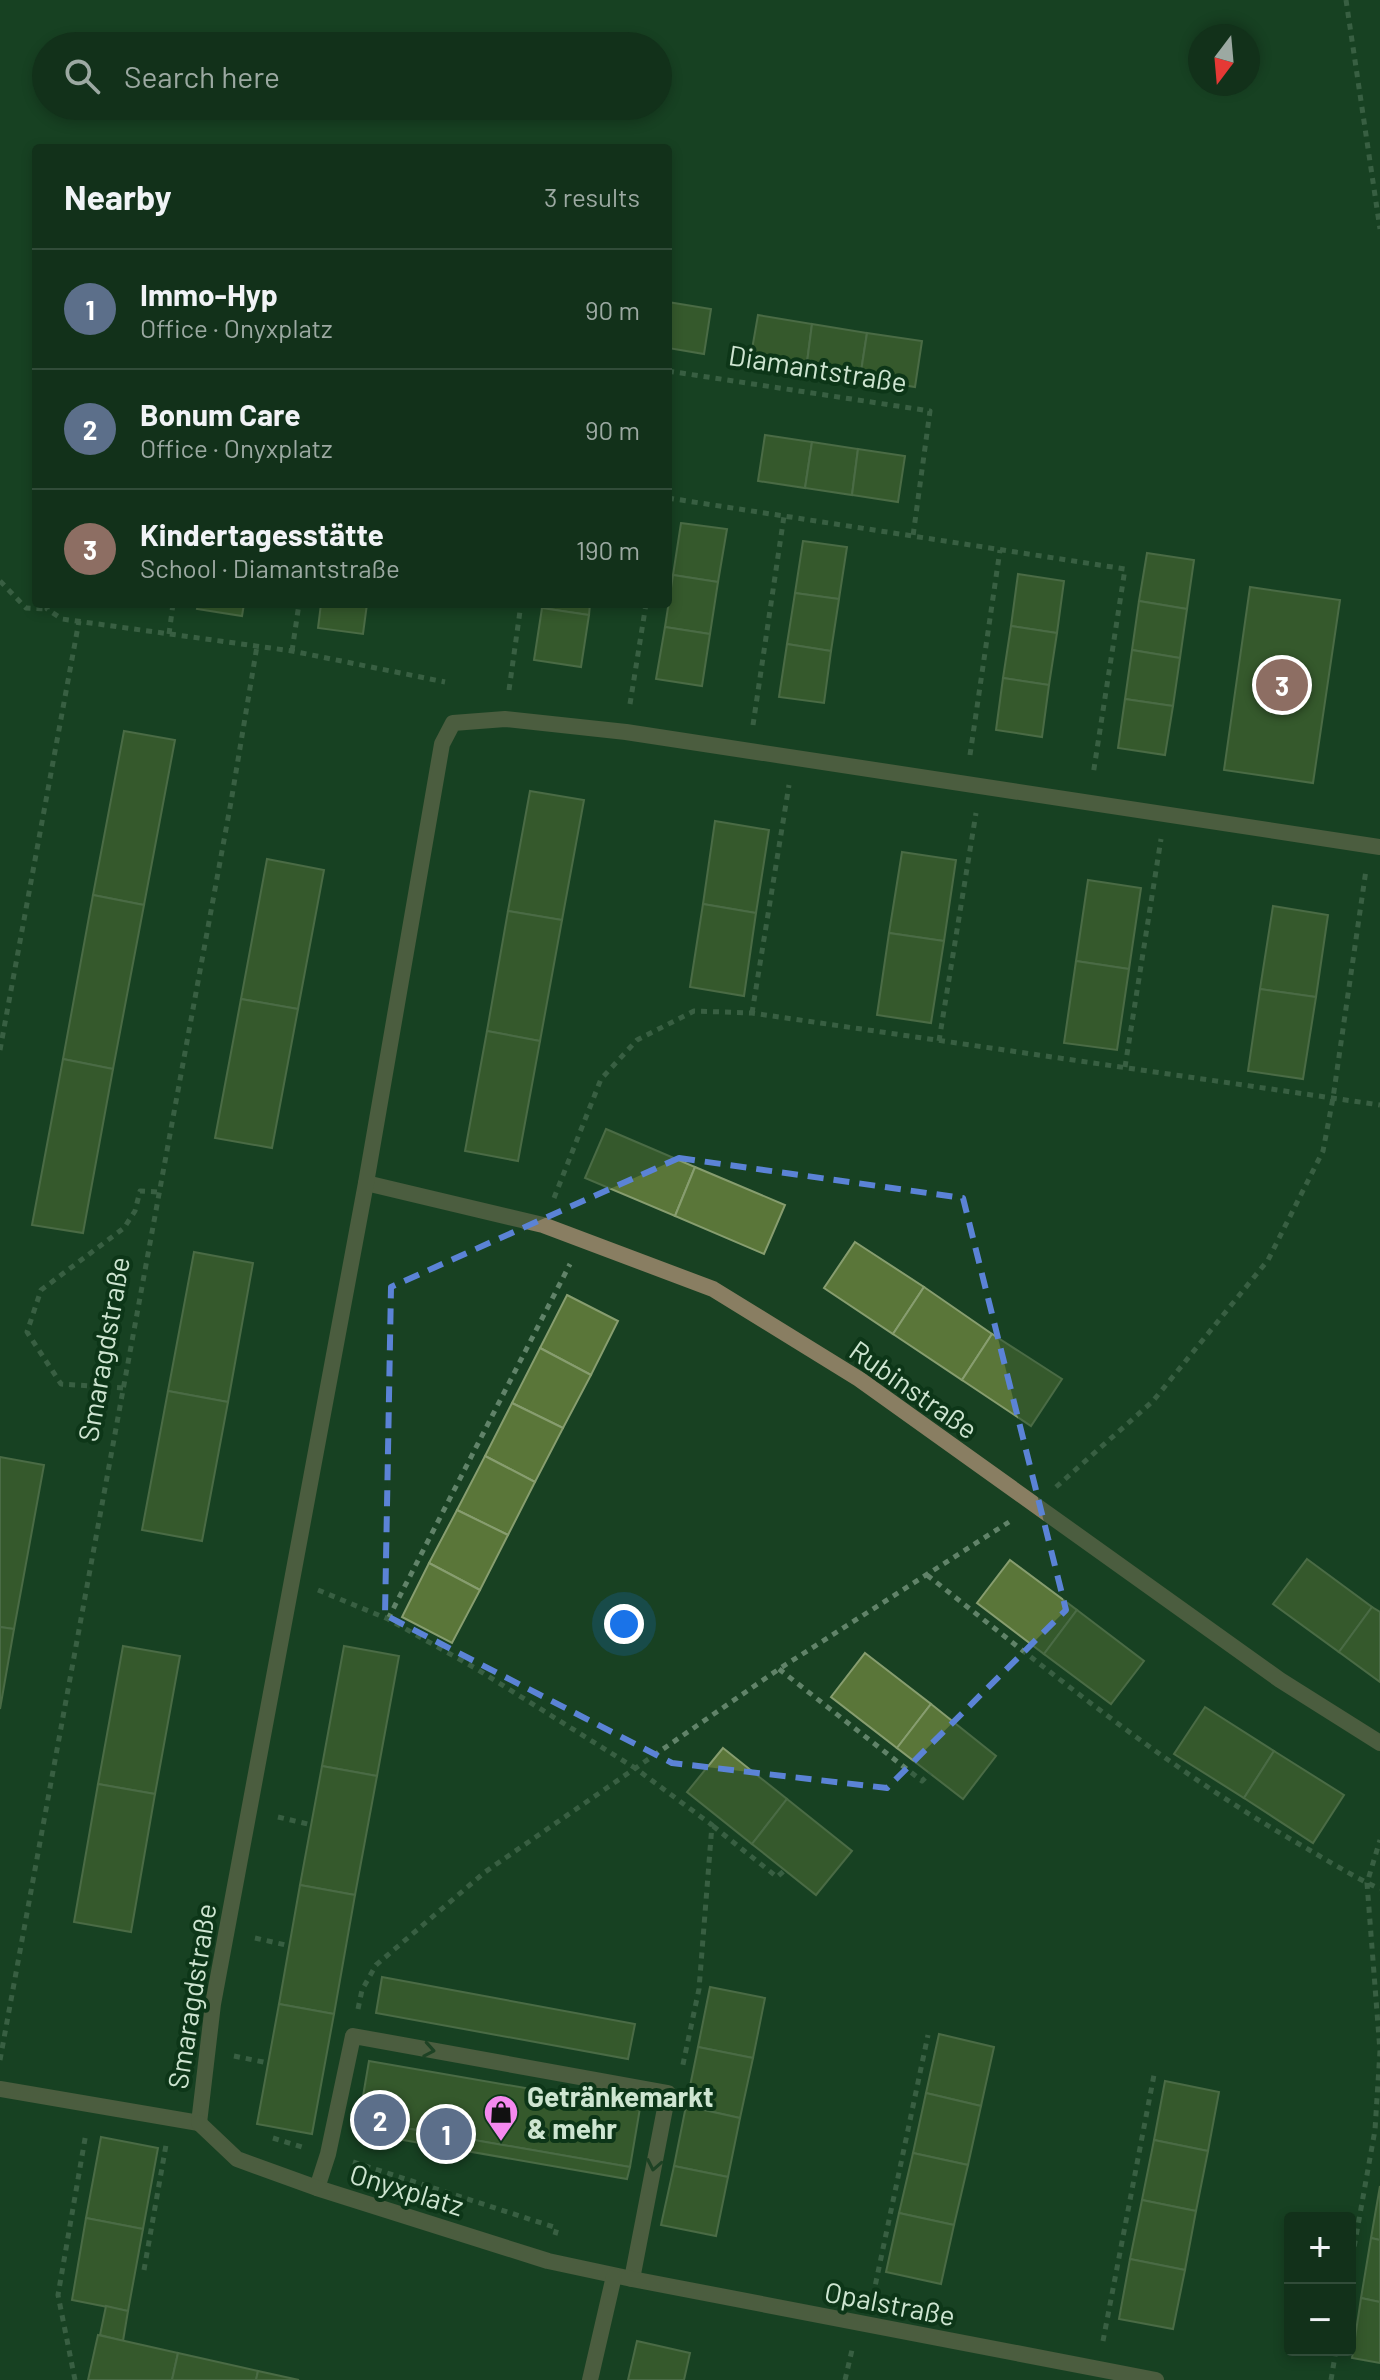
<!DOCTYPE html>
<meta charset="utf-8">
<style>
:root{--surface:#12311a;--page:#1b3923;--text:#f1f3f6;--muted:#9ca9a2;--line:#314c39;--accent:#8abfa5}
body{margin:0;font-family:Barlow,sans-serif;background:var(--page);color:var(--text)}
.controls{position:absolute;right:24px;bottom:24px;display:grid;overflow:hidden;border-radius:8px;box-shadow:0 4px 12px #0003}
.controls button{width:72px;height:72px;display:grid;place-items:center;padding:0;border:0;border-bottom:2px solid var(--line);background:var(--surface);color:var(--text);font:40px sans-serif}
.compass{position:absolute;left:1188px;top:24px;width:72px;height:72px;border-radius:50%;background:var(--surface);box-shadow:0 4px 12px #0003;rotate:196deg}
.you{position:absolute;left:624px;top:1624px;width:28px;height:28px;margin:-20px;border:6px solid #fff;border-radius:50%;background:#1a73e8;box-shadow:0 0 0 12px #1a73e833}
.badge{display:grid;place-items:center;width:52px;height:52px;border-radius:50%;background:var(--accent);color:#fff;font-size:26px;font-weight:700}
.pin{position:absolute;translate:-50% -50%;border:4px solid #fff;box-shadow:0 2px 8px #0006}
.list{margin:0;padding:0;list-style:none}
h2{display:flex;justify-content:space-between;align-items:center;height:104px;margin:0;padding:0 32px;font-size:34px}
h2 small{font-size:26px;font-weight:400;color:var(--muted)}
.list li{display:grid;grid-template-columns:52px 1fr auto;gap:24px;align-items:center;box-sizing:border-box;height:120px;padding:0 32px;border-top:2px solid var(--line)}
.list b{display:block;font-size:30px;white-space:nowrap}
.list p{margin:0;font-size:26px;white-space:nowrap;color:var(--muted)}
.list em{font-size:26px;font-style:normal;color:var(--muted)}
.icon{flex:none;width:44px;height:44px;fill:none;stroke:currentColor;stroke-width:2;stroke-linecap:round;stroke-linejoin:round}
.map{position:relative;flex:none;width:1380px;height:2380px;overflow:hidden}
.search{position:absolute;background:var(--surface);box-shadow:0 4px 12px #0003;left:32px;top:32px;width:640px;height:88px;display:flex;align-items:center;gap:20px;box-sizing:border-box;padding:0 28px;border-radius:44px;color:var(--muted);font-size:30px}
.panel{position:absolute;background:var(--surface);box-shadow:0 4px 12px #0003;left:32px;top:144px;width:640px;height:464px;border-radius:8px}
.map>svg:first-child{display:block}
.building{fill:#5a7639;stroke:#879d6f;stroke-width:2}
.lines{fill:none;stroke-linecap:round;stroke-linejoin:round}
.path{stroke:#618369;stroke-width:5;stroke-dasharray:6 6;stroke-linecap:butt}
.service{stroke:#897e62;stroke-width:16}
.minor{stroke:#897e62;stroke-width:16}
.oneway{stroke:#264427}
.marked{fill:none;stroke:#5b83d6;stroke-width:6;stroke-dasharray:16 10;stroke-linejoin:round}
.labels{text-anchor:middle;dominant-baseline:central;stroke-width:8;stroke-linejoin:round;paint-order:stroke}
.street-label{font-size:28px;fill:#cee5d1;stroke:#0d3618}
.poi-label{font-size:28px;font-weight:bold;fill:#cee5d1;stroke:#0d3618;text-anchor:start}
</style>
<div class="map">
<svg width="1380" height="2380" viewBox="0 0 1380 2380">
<rect width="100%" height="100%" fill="#184122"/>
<g class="building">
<polygon points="668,302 711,309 704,354 668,348"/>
<polygon points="758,315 812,324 806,370 750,361"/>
<polygon points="812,324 867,333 860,378 806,370"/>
<polygon points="867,333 922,341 915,387 860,378"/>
<polygon points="765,435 812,442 805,488 758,481"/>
<polygon points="812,442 858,449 852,495 805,488"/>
<polygon points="858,449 905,456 898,502 852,495"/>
<polygon points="681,523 727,529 718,582 673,575"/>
<polygon points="803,541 847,547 839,599 795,593"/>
<polygon points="1147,553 1194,560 1187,609 1139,601"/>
<polygon points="1018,574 1064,581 1057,633 1011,626"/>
<polygon points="673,575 718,582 710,634 665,627"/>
<polygon points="1250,587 1340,600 1313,783 1224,770"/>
<polygon points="795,593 839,599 831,651 787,644"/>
<polygon points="1139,601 1187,609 1180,658 1132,650"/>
<polygon points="198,604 244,604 242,616 197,609"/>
<polygon points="321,604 367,604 363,634 318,628"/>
<polygon points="543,604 590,604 589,615 542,608"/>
<polygon points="542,608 589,615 581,667 534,660"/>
<polygon points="1011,626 1057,633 1049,685 1003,678"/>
<polygon points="665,627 710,634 702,686 656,679"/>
<polygon points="787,644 831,651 824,703 779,697"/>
<polygon points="1132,650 1180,658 1173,706 1125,699"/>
<polygon points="1003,678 1049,685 1042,737 996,730"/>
<polygon points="1125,699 1173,706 1165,755 1118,748"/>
<polygon points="124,731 175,740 144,905 93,895"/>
<polygon points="530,791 584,800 562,920 508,911"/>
<polygon points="715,821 769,830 756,913 703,904"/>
<polygon points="902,852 956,860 944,941 889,933"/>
<polygon points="267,859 324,870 298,1009 241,999"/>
<polygon points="1088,880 1141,888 1129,969 1076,961"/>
<polygon points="93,895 144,905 113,1069 63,1059"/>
<polygon points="703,904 756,913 744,996 690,987"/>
<polygon points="1273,906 1328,915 1316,997 1260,989"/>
<polygon points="508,911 562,920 540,1041 487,1031"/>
<polygon points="889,933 944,941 931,1023 877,1015"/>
<polygon points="1076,961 1129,969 1117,1050 1064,1043"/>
<polygon points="1260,989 1316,997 1303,1079 1248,1071"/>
<polygon points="241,999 298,1009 272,1148 215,1138"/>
<polygon points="487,1031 540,1041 518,1161 465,1151"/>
<polygon points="63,1059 113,1069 83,1233 32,1225"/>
<polygon points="606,1129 695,1167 675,1216 585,1178"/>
<polygon points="695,1167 785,1205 764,1254 675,1216"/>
<polygon points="855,1242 924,1287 893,1334 824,1288"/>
<polygon points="194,1252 253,1263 228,1402 168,1391"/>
<polygon points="924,1287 992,1334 962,1380 893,1334"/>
<polygon points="567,1295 618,1321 591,1375 540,1348"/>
<polygon points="992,1334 1062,1379 1031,1426 962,1380"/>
<polygon points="540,1348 591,1375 563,1428 512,1403"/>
<polygon points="168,1391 228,1402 202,1541 142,1530"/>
<polygon points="512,1403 563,1428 535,1482 485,1456"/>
<polygon points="485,1456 535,1482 508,1535 457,1510"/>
<polygon points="0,1457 44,1465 14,1629 0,1627"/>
<polygon points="457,1510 508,1535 480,1590 429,1563"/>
<polygon points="1307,1559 1372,1607 1339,1652 1273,1604"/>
<polygon points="1010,1560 1077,1610 1044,1654 977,1603"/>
<polygon points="429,1563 480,1590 452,1643 402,1617"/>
<polygon points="1372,1607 1380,1612 1380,1682 1339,1652"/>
<polygon points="1077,1610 1144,1661 1111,1704 1044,1654"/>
<polygon points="0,1627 14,1629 0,1709"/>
<polygon points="123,1646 180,1656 155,1794 98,1784"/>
<polygon points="344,1646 399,1656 377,1776 322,1766"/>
<polygon points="865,1653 931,1704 897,1748 831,1697"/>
<polygon points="931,1704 996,1756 963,1799 897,1748"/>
<polygon points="1205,1707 1274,1751 1244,1798 1174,1754"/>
<polygon points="723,1748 787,1799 752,1844 687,1792"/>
<polygon points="1274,1751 1344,1795 1313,1843 1244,1798"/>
<polygon points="322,1766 377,1776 355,1895 300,1885"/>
<polygon points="98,1784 155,1794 131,1932 74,1922"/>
<polygon points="787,1799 852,1851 816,1895 752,1844"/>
<polygon points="300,1885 355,1895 334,2014 279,2004"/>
<polygon points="382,1977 635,2024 628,2059 376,2013"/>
<polygon points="710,1987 765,1998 753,2058 698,2047"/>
<polygon points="279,2004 334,2014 312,2134 257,2124"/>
<polygon points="939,2034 994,2047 981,2106 926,2093"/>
<polygon points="698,2047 753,2058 740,2118 686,2106"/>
<polygon points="369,2061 640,2108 630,2167 359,2120"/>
<polygon points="1165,2081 1219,2092 1208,2151 1154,2140"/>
<polygon points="926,2093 981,2106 968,2165 913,2153"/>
<polygon points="686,2106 740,2118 728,2177 674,2166"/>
<polygon points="359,2120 630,2167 627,2179 357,2132"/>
<polygon points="101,2137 158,2148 143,2229 86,2218"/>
<polygon points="1154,2140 1208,2151 1196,2211 1142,2200"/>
<polygon points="913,2153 968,2165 954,2225 899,2213"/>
<polygon points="674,2166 728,2177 716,2236 661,2225"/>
<polygon points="1380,2186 1380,2240 1371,2238"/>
<polygon points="1142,2200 1196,2211 1185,2270 1130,2259"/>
<polygon points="899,2213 954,2225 941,2284 886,2272"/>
<polygon points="86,2218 143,2229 128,2311 72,2300"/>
<polygon points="1371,2238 1380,2240 1380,2302 1361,2298"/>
<polygon points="1130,2259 1185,2270 1173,2329 1119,2319"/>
<polygon points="1361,2298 1380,2302 1380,2363 1352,2358"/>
<polygon points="106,2306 128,2311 123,2341 100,2335"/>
<polygon points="98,2335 178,2353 172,2380 88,2380"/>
<polygon points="637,2341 690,2353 684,2380 628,2380"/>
<polygon points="178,2353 258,2371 256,2380 172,2380"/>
<polygon points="258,2371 299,2380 256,2380"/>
</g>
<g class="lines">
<g class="path">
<polyline points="1346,0 1380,229"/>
<polyline points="668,371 930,411 913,536"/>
<polyline points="668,498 1125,569 1093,775"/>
<polyline points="0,581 26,608 47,609"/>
<polyline points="48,604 47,609 62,619 292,651 445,682"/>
<polyline points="169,634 173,604"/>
<polyline points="292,651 299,604"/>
<polyline points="509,690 521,604"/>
<polyline points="630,704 646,604"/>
<polyline points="753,725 784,516"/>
<polyline points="970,755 1000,550"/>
<polyline points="752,1013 789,785"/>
<polyline points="939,1041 976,813"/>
<polyline points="0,1050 79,621"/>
<polyline points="1125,1067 1161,839"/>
<polyline points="554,1198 601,1079 637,1040 694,1011 752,1013 1380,1105"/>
<polyline points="123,1388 61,1384 27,1332 41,1290 124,1228 135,1211 140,1191 158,1192"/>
<polyline points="1056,1487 1153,1401 1268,1260 1323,1151 1333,1098 1366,870"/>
<path d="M927,1575C1049,1671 1170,1771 1306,1848C1330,1862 1354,1877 1380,1889"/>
<polyline points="318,1590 388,1619 475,1668 635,1768 712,1825 699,1989 682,2069"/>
<polyline points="388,1619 570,1264"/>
<polyline points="779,1669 922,1781 930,1773"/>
<polyline points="278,1817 312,1825"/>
<polyline points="713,1826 777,1877 785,1870"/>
<polyline points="255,1938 290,1946"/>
<polyline points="358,2009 362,1990 376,1965 485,1872 779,1669 1009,1522"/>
<polyline points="234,2056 268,2063"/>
<polyline points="0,2060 231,802 257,646"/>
<polyline points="273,2138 302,2147"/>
<polyline points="353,2162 557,2228 555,2235"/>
<polyline points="144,2270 166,2145"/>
<polyline points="1350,2270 1375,2130 1380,2051 1367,1883 1380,1840"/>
<polyline points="873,2296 928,2035"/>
<polyline points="1103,2341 1154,2075"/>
<polyline points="75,2380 58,2295 86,2133"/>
<polyline points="845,2380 852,2350"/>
<polyline points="1331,2380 1336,2350"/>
</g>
<polyline class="service" points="317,2188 328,2154 353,2036 668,2093 632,2279"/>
<g class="minor">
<polyline points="366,1183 543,1225 713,1289 859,1379 1280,1680 1380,1743"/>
<polyline points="0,2089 199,2123"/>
<polyline points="199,2123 213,2004 366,1183 442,744 453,723 505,719 626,732 1380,847"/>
<polyline points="199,2123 237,2159 317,2188 548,2261 632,2279 1156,2380"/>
<polyline points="590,2380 614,2276"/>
</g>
</g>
<defs><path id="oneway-chevron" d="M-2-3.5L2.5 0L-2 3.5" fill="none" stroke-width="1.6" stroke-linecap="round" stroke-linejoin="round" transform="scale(2)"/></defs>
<g class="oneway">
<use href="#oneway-chevron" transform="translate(429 2050) rotate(10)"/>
<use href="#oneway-chevron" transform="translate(654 2165) rotate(101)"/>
</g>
<path d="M0 0H1380V2380H0ZM679,1158L963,1198L1066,1610L887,1788L672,1763L385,1615L391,1287Z" fill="#184122" fill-opacity=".55" fill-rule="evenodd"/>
<path class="marked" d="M679,1158L963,1198L1066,1610L887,1788L672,1763L385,1615L391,1287Z"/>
<defs>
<g id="shop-pin" transform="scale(1.8)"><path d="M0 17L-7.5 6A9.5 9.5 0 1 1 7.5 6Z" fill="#f589ef" stroke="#0d3618"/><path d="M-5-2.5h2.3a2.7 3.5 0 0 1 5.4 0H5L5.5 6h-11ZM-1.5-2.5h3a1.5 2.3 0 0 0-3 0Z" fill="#111"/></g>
</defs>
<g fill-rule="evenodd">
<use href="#shop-pin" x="501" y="2112"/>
</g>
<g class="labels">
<g class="street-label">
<text transform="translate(818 368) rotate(9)">Diamantstraße</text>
<text transform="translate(103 1349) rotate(-80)">Smaragdstraße</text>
<text transform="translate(914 1389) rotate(35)">Rubinstraße</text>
<text transform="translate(191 1996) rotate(-81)">Smaragdstraße</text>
<text transform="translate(407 2189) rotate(17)">Onyxplatz</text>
<text transform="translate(890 2303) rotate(11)">Opalstraße</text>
</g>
<g class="poi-label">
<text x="527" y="2096">Getränkemarkt<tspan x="527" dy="32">&amp; mehr</tspan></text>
</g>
</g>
</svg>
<div class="controls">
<button>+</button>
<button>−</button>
</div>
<svg class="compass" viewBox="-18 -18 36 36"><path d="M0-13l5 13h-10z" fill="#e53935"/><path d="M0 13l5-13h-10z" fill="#9ca9a2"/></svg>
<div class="you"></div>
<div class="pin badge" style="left:446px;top:2134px;background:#5c6f8a">1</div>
<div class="pin badge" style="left:380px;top:2120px;background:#5c6f8a">2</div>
<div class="pin badge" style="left:1282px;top:685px;background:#8d6e63">3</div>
<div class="search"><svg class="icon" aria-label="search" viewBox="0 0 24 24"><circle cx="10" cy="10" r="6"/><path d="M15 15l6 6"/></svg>Search here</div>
<section class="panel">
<h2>Nearby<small>3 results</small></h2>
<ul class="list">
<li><span class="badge" style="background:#5c6f8a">1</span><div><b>Immo-Hyp</b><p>Office · Onyxplatz</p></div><em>90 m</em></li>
<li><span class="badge" style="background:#5c6f8a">2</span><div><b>Bonum Care</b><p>Office · Onyxplatz</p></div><em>90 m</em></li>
<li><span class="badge" style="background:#8d6e63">3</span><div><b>Kindertagesstätte</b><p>School · Diamantstraße</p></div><em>190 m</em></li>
</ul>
</section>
</div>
